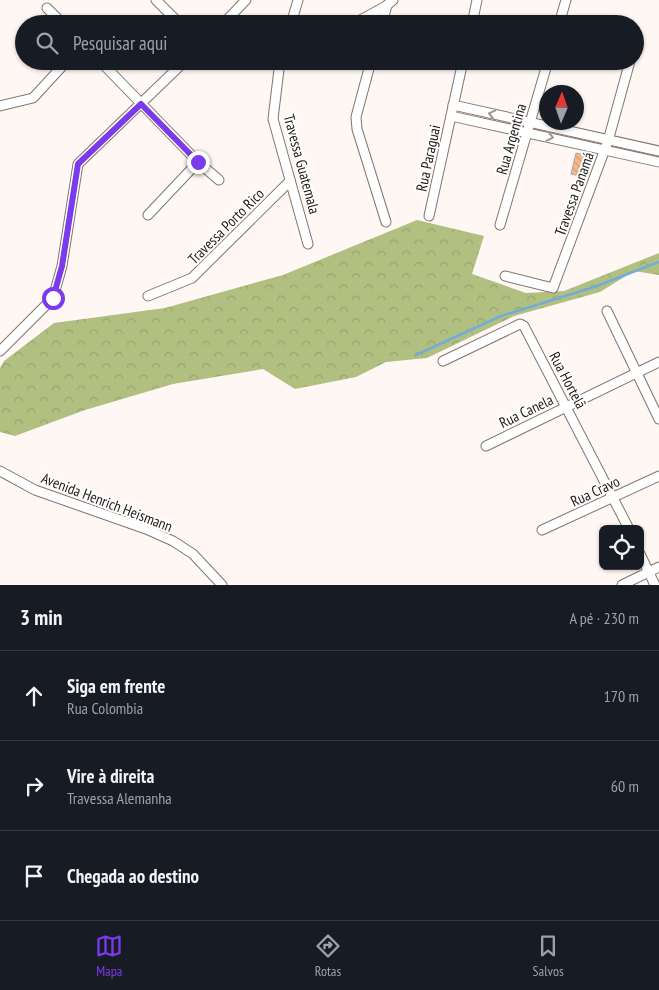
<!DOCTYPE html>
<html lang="pt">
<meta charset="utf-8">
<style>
:root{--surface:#171b24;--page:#20242c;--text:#f1f3f6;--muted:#9ea1a6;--line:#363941;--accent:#7c3aed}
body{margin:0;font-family:"PT Sans Narrow",sans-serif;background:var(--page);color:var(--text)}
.controls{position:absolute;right:15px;bottom:15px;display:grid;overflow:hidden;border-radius:8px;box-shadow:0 1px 4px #0004}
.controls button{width:45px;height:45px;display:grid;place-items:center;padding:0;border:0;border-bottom:1px solid var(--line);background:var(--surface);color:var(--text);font:25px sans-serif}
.compass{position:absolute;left:539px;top:85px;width:45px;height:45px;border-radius:50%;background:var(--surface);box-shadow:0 1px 4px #0004;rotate:2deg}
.stop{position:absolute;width:15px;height:15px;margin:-11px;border:4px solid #7c3aed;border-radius:50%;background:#fff}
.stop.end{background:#7c3aed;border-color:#fff;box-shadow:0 1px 5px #0008}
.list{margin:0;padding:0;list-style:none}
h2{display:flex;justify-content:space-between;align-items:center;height:65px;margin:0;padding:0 20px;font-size:21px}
h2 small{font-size:16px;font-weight:400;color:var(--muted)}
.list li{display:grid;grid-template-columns:32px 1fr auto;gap:15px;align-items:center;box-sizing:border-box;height:90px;padding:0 20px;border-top:1px solid var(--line)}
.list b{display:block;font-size:19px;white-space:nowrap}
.list p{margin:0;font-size:16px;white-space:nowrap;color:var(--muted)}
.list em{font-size:16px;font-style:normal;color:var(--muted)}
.icon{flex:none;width:28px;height:28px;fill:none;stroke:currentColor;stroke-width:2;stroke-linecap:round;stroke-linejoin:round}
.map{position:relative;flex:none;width:659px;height:585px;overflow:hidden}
.search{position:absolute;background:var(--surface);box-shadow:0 1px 4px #0004;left:15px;right:15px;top:15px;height:55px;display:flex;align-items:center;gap:12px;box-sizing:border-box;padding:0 18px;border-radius:28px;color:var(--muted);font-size:19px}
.sheet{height:335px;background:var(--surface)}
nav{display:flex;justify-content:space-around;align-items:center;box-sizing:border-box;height:70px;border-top:1px solid var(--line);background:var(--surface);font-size:14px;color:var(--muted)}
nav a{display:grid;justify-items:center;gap:2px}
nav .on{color:var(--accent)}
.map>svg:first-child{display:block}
.forest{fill:url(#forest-crowns)}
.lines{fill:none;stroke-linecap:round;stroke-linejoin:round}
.stream{stroke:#72acd8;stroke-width:2.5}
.building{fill:url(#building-back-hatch);stroke:#b3a49b}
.minor-casing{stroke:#83756c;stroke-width:11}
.minor{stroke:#fff;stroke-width:9}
.oneway{stroke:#9a9896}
.route{stroke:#7c3aed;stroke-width:6}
.labels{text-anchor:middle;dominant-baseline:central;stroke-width:4;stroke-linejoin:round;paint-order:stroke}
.street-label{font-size:15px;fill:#1f1916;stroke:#fff}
</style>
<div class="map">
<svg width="659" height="585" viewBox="0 0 659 585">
<defs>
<pattern id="forest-crowns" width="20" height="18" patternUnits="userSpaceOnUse" patternTransform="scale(1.25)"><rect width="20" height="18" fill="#b1c080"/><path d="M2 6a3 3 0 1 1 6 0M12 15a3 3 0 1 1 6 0" fill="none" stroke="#98a46e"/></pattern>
<pattern id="building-back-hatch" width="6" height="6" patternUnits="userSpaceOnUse" patternTransform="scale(1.25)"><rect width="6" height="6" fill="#f4b790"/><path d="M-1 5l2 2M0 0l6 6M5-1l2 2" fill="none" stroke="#d19d7b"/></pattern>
</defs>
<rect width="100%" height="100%" fill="#fef7f3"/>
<polygon class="forest" points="417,220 484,236 472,274 526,293 564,291 659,253 659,275 634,271 600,292 514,316 427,358 386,362 356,377 295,389 263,369 173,384 85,410 15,436 0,432 0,368 4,361 54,323 165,308 283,275"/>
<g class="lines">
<polyline class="stream" points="416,355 501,316 594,287 659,262"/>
</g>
<polygon class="building" points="576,153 589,156 584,177 571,174"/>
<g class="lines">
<g class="minor-casing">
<g id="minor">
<polyline points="156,0 180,24"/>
<polyline points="47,8 63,24"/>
<polyline points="223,24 246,0"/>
<polyline points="291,24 298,0"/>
<polyline points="353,24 386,6 393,0"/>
<polyline points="382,24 387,5"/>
<polyline points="472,24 477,0"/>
<polyline points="559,24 566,0"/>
<polyline points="100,61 198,162 219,180"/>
<polyline points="280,61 273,119 308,244"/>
<polyline points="371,61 356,117 357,129 386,222"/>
<polyline points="453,105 659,151"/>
<polyline points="0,106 33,98 67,61"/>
<polyline points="451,116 659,162"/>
<polyline points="148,215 198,162"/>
<polyline points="429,216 463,61"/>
<polyline points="500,225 548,61"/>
<polyline points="505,276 553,288 608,141 630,61"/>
<polyline points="148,296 192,278 290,181"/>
<polyline points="607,311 659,419"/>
<polyline points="0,351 53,298 62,266 78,164 185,61"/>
<polyline points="443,361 520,324 524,326 629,529"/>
<polyline points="486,446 659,362"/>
<polyline points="0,471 35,490 146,529 173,541 193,554 222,585"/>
<polyline points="542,530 659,476"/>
<polyline points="640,554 655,585"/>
<polyline points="622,585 659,567"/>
</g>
</g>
<use href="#minor" class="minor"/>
</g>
<defs><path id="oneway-chevron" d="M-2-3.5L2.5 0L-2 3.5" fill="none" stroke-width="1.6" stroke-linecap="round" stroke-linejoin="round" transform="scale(1.25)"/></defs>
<g class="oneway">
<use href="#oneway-chevron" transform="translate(492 114) rotate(-167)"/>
<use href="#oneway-chevron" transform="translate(550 137) rotate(13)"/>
</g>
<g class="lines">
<polyline class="route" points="53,298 62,266 78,164 141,104 198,162"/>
</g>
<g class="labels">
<g class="street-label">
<text transform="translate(511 139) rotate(-74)">Rua Argentina</text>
<text transform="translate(428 158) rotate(-78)">Rua Paraguai</text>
<text transform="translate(302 164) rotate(75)">Travessa Guatemala</text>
<text transform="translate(574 194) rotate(-70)">Travessa Panamá</text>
<text transform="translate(226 226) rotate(-45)">Travessa Porto Rico</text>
<text transform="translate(568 380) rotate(62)">Rua Hortelã</text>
<text transform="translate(526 411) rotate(-26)">Rua Canela</text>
<text transform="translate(595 491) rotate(-25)">Rua Cravo</text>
<text transform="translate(107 502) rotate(21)">Avenida Henrich Heismann</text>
</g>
</g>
</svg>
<div class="controls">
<button><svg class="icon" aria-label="locate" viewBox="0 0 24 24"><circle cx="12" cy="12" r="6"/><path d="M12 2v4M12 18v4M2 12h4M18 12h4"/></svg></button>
</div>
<svg class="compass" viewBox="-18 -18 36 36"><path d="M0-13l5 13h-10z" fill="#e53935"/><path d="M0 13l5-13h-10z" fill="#9ea1a6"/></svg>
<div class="stop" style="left:53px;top:298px"></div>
<div class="stop end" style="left:198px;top:162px"></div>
<div class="search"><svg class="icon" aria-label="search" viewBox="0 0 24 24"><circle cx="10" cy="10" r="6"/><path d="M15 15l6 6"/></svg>Pesquisar aqui</div>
</div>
<section class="sheet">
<h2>3 min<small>A pé · 230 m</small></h2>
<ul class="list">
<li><svg class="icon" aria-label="ahead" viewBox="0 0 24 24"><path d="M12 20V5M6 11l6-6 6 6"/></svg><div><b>Siga em frente</b><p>Rua Colombia</p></div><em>170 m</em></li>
<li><svg class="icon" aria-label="right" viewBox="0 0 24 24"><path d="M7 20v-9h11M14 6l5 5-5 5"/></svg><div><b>Vire à direita</b><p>Travessa Alemanha</p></div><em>60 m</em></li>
<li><svg class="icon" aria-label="arrive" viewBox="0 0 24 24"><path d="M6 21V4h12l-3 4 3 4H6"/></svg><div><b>Chegada ao destino</b></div></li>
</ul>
</section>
<nav>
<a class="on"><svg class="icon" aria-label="map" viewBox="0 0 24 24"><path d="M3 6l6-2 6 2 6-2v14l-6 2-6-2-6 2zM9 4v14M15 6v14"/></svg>Mapa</a>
<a><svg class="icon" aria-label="directions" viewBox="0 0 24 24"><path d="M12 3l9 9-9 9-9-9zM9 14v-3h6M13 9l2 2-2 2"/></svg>Rotas</a>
<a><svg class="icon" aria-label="saved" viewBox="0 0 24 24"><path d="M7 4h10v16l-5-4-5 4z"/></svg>Salvos</a>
</nav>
